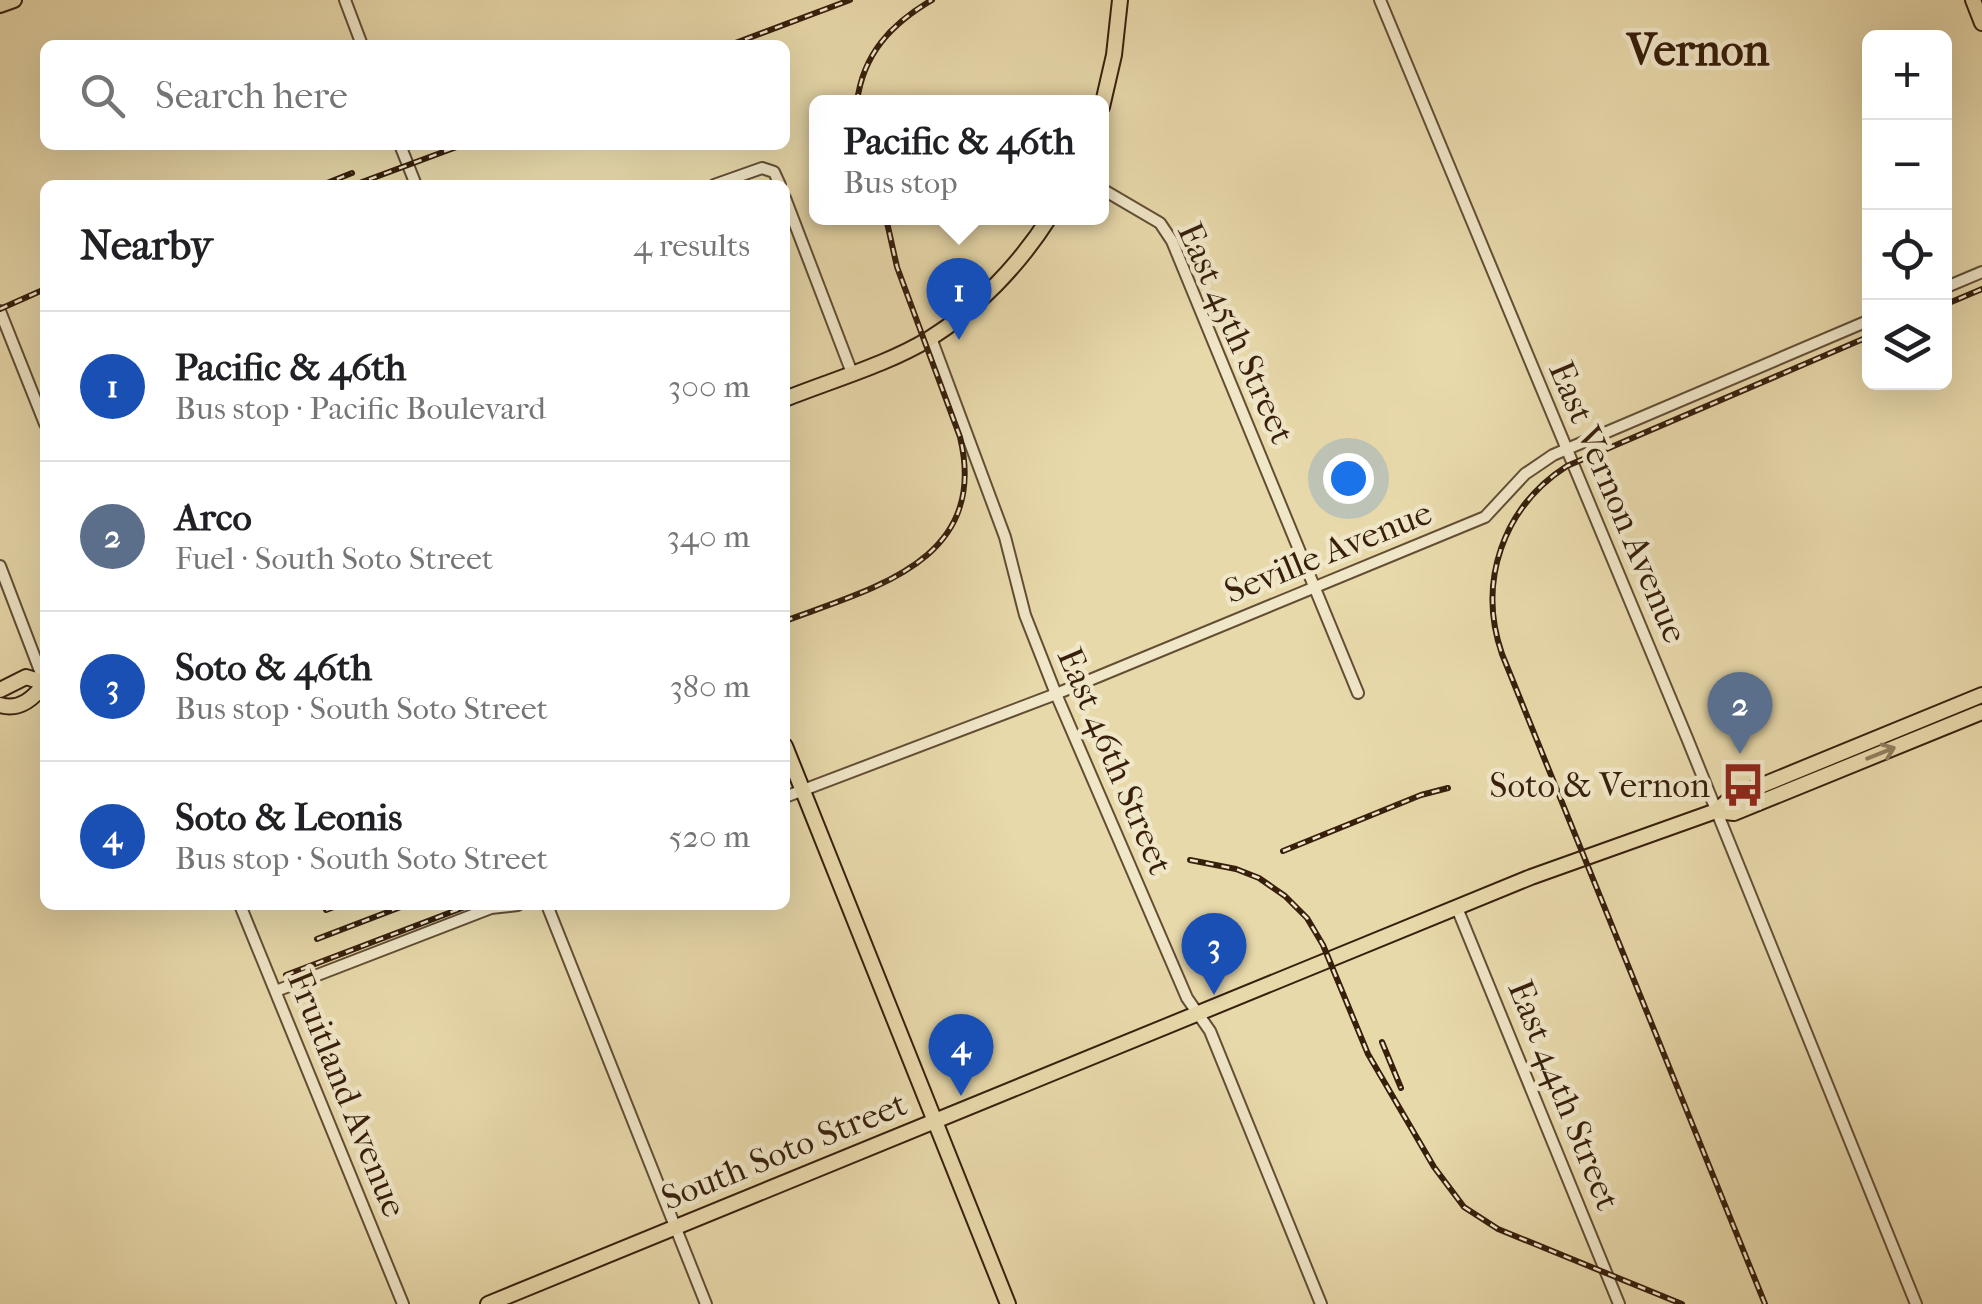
<!DOCTYPE html>
<meta charset="utf-8">
<style>
:root{--surface:#fff;--page:#f2f2f2;--text:#202124;--muted:#757577;--line:#e0e0e0;--accent:#8f2418}
body{margin:0;font-family:"IM FELL French Canon",serif;background:var(--page);color:var(--text)}
.controls{position:absolute;right:30px;top:30px;display:grid;overflow:hidden;border-radius:15px;box-shadow:0 10px 40px #0002}
.controls button{width:90px;height:90px;display:grid;place-items:center;padding:0;border:0;border-bottom:2px solid var(--line);background:var(--surface);color:var(--text);font:50px sans-serif}
.you{position:absolute;left:1348px;top:478px;width:35px;height:35px;margin:-25px;border:8px solid #fff;border-radius:50%;background:#1a73e8;box-shadow:0 0 0 15px #1a73e833}
.badge{display:grid;place-items:center;width:65px;height:65px;border-radius:50%;background:var(--accent);color:#fff;font-size:32px;font-weight:700}
.pin{position:absolute;translate:-50% -82px;filter:drop-shadow(0 2px 5px #0008)}
.pin::after{content:'';position:absolute;top:52px;width:35px;height:30px;background:inherit;clip-path:polygon(0 0,100% 0,50% 100%)}
.popup{position:absolute;left:809px;top:95px;width:300px;height:130px;box-sizing:border-box;display:grid;place-content:center;border-radius:15px;background:var(--surface);filter:drop-shadow(0 2px 8px #0005);font-size:32px;white-space:nowrap;color:var(--muted)}
.popup b{font-size:38px;color:var(--text)}
.popup::after{content:'';position:absolute;left:50%;top:100%;margin-left:-20px;border:20px solid transparent;border-top-color:var(--surface)}
.list{margin:0;padding:0;list-style:none}
h2{display:flex;justify-content:space-between;align-items:center;height:130px;margin:0;padding:0 40px;font-size:42px}
h2 small{font-size:32px;font-weight:400;color:var(--muted)}
.list li{display:grid;grid-template-columns:65px 1fr auto;gap:30px;align-items:center;box-sizing:border-box;height:150px;padding:0 40px;border-top:2px solid var(--line)}
.list b{display:block;font-size:38px;white-space:nowrap}
.list p{margin:0;font-size:32px;white-space:nowrap;color:var(--muted)}
.list em{font-size:32px;font-style:normal;color:var(--muted)}
.icon{flex:none;width:55px;height:55px;fill:none;stroke:currentColor;stroke-width:2;stroke-linecap:round;stroke-linejoin:round}
.map{position:relative;flex:none;width:1982px;height:1304px;overflow:hidden}
.search{position:absolute;background:var(--surface);box-shadow:0 10px 40px #0002;left:40px;top:40px;width:750px;height:110px;display:flex;align-items:center;gap:25px;box-sizing:border-box;padding:0 35px;border-radius:15px;color:var(--muted);font-size:38px}
.panel{position:absolute;background:var(--surface);box-shadow:0 10px 40px #0002;left:40px;top:180px;width:750px;height:730px;border-radius:15px}
.map>svg:first-child{display:block}
.lines{fill:none;stroke-linecap:round;stroke-linejoin:round}
.minor-casing{stroke:#634e34;stroke-width:14}
.major-casing{stroke:#371f0c;stroke-width:18}
.minor{stroke:#f0e6c8;stroke-width:10}
.major{stroke:#e8d9ab;stroke-width:14}
.rail-casing{stroke:#371f0c;stroke-width:6}
.rail{stroke:#f0e6c8;stroke-width:2.5;stroke-dasharray:8;stroke-linecap:butt}
.oneway{stroke:#907c5c}
.labels{text-anchor:middle;dominant-baseline:central;stroke-width:9;stroke-linejoin:round;paint-order:stroke}
.street-label{font-size:35px;fill:#371f0c;stroke:#f0e6c8}
.poi-label{font-size:35px;fill:#371f0c;stroke:#f0e6c8;text-anchor:end}
.district-label{font-size:45px;font-weight:bold;fill:#371f0c;stroke:#f0e6c8}
</style>
<div class="map">
<svg width="1982" height="1304" viewBox="0 0 1982 1304">
<rect width="100%" height="100%" fill="#e8d9ab"/>
<filter id="stains"><feTurbulence type="fractalNoise" baseFrequency=".002" numOctaves="4"/><feColorMatrix values="0 0 0 0 .2 0 0 0 0 .09 0 0 0 0 .02 0 0 0 .5 -.17"/></filter>
<radialGradient id="worn" r=".72"><stop offset=".6" stop-color="#630" stop-opacity="0"/><stop offset="1" stop-color="#630" stop-opacity=".3"/></radialGradient>
<g class="lines">
<g class="minor-casing">
<g id="minor">
<polyline points="345,0 362,45"/>
<polyline points="1380,0 1687,738 1916,1304"/>
<polyline points="400,145 416,185"/>
<polyline points="714,185 762,168 774,172 780,185"/>
<polyline points="1102,189 1160,223 1172,241 1358,693"/>
<polyline points="785,198 852,373"/>
<polyline points="1944,288 1982,272"/>
<polyline points="0,311 45,424"/>
<polyline points="931,338 1005,537 1025,615 1056,694 1187,998 1210,1031 1321,1304"/>
<polyline points="0,566 45,684"/>
<polyline points="785,797 1056,694 1485,517 1525,474 1553,455 1870,320"/>
<polyline points="240,905 403,1304"/>
<polyline points="547,905 706,1304"/>
<polyline points="1457,908 1619,1304"/>
<polyline points="276,991 491,908 518,905"/>
</g>
</g>
<g class="major-casing">
<g id="major">
<polyline points="1973,0 1982,23"/>
<polyline points="0,5 14,0"/>
<polyline points="1102,107 1114,55 1120,0"/>
<path d="M785,399C832,380 886,365 929,339C977,309 1019,265 1049,218"/>
<polyline points="0,690 26,677 45,683"/>
<path d="M0,705C20,711 34,698 45,683"/>
<polyline points="785,746 1008,1304"/>
<polyline points="1716,811 1734,813 1982,712"/>
<polyline points="488,1304 1531,877 1716,811 1731,798 1982,695"/>
</g>
</g>
<use href="#minor" class="minor"/>
<use href="#major" class="major"/>
<g class="rail-casing">
<g id="rail">
<polyline points="730,45 850,0"/>
<path d="M857,102C863,54 891,24 932,0"/>
<polyline points="322,185 352,173"/>
<polyline points="354,185 462,145"/>
<polyline points="1944,305 1982,289"/>
<polyline points="0,309 45,289"/>
<path d="M785,621C873,588 990,561 960,437L897,267L886,218"/>
<polyline points="1283,851 1421,795 1448,788"/>
<polyline points="1190,860 1236,869 1259,878 1285,896 1307,918 1323,945 1368,1054 1434,1167 1464,1207 1498,1229 1682,1304"/>
<polyline points="326,910 339,905"/>
<polyline points="317,939 406,905"/>
<polyline points="286,975 470,905"/>
<polyline points="1382,1042 1401,1088"/>
<path d="M1765,1304L1502,654C1477,582 1503,507 1567,466L1870,336"/>
</g>
</g>
<use href="#rail" class="rail"/>
</g>
<defs><path id="oneway-shaft" d="M-6 0H5M1.5-3L5.5 0L1.5 3" fill="none" stroke-width="1.6" stroke-linecap="round" stroke-linejoin="round" transform="scale(2.5)"/></defs>
<use class="oneway" href="#oneway-shaft" transform="translate(1881 753) rotate(-22)"/>
<defs>
<g id="bus-bare" transform="scale(3.45)"><path d="M-5-6H5V4H4V6H2V4H-2V6H-4V4H-5ZM-3.5-4V0h7V-4ZM-3.5 1.2v1.5H-2V1.2ZM2 1.2v1.5H3.5V1.2Z" fill="#8f2418" stroke="#f0e6c8" stroke-width="2.5" paint-order="stroke"/></g>
</defs>
<g fill-rule="evenodd">
<use href="#bus-bare" x="1743" y="785"/>
</g>
<g class="labels">
<g class="street-label">
<text transform="translate(1236 333) rotate(66)">East 45th Street</text>
<text transform="translate(1618 502) rotate(67)">East Vernon Avenue</text>
<text transform="translate(1328 552) rotate(-22)">Seville Avenue</text>
<text transform="translate(1115 761) rotate(67)">East 46th Street</text>
<text transform="translate(347 1094) rotate(68)">Fruitland Avenue</text>
<text transform="translate(1564 1095) rotate(68)">East 44th Street</text>
<text transform="translate(784 1151) rotate(-22)">South Soto Street</text>
</g>
<g class="poi-label">
<text x="1710" y="785">Soto &amp; Vernon</text>
</g>
<g class="district-label">
<text x="1698" y="50">Vernon</text>
</g>
</g>
<rect width="100%" height="100%" filter="url(#stains)"/>
<rect width="100%" height="100%" fill="url(#worn)"/>
</svg>
<div class="controls">
<button>+</button>
<button>−</button>
<button><svg class="icon" aria-label="locate" viewBox="0 0 24 24"><circle cx="12" cy="12" r="6"/><path d="M12 2v4M12 18v4M2 12h4M18 12h4"/></svg></button>
<button><svg class="icon" aria-label="layers" viewBox="0 0 24 24"><path d="M12 4l9 5-9 5-9-5zM3 14l9 5 9-5"/></svg></button>
</div>
<div class="you"></div>
<div class="pin badge" style="left:959px;top:340px;background:#1a4fb4">1</div>
<div class="popup"><b>Pacific &amp; 46th</b>Bus stop</div>
<div class="pin badge" style="left:1740px;top:754px;background:#5c6f8a">2</div>
<div class="pin badge" style="left:1214px;top:995px;background:#1a4fb4">3</div>
<div class="pin badge" style="left:961px;top:1096px;background:#1a4fb4">4</div>
<div class="search"><svg class="icon" aria-label="search" viewBox="0 0 24 24"><circle cx="10" cy="10" r="6"/><path d="M15 15l6 6"/></svg>Search here</div>
<section class="panel">
<h2>Nearby<small>4 results</small></h2>
<ul class="list">
<li><span class="badge" style="background:#1a4fb4">1</span><div><b>Pacific &amp; 46th</b><p>Bus stop · Pacific Boulevard</p></div><em>300 m</em></li>
<li><span class="badge" style="background:#5c6f8a">2</span><div><b>Arco</b><p>Fuel · South Soto Street</p></div><em>340 m</em></li>
<li><span class="badge" style="background:#1a4fb4">3</span><div><b>Soto &amp; 46th</b><p>Bus stop · South Soto Street</p></div><em>380 m</em></li>
<li><span class="badge" style="background:#1a4fb4">4</span><div><b>Soto &amp; Leonis</b><p>Bus stop · South Soto Street</p></div><em>520 m</em></li>
</ul>
</section>
</div>
